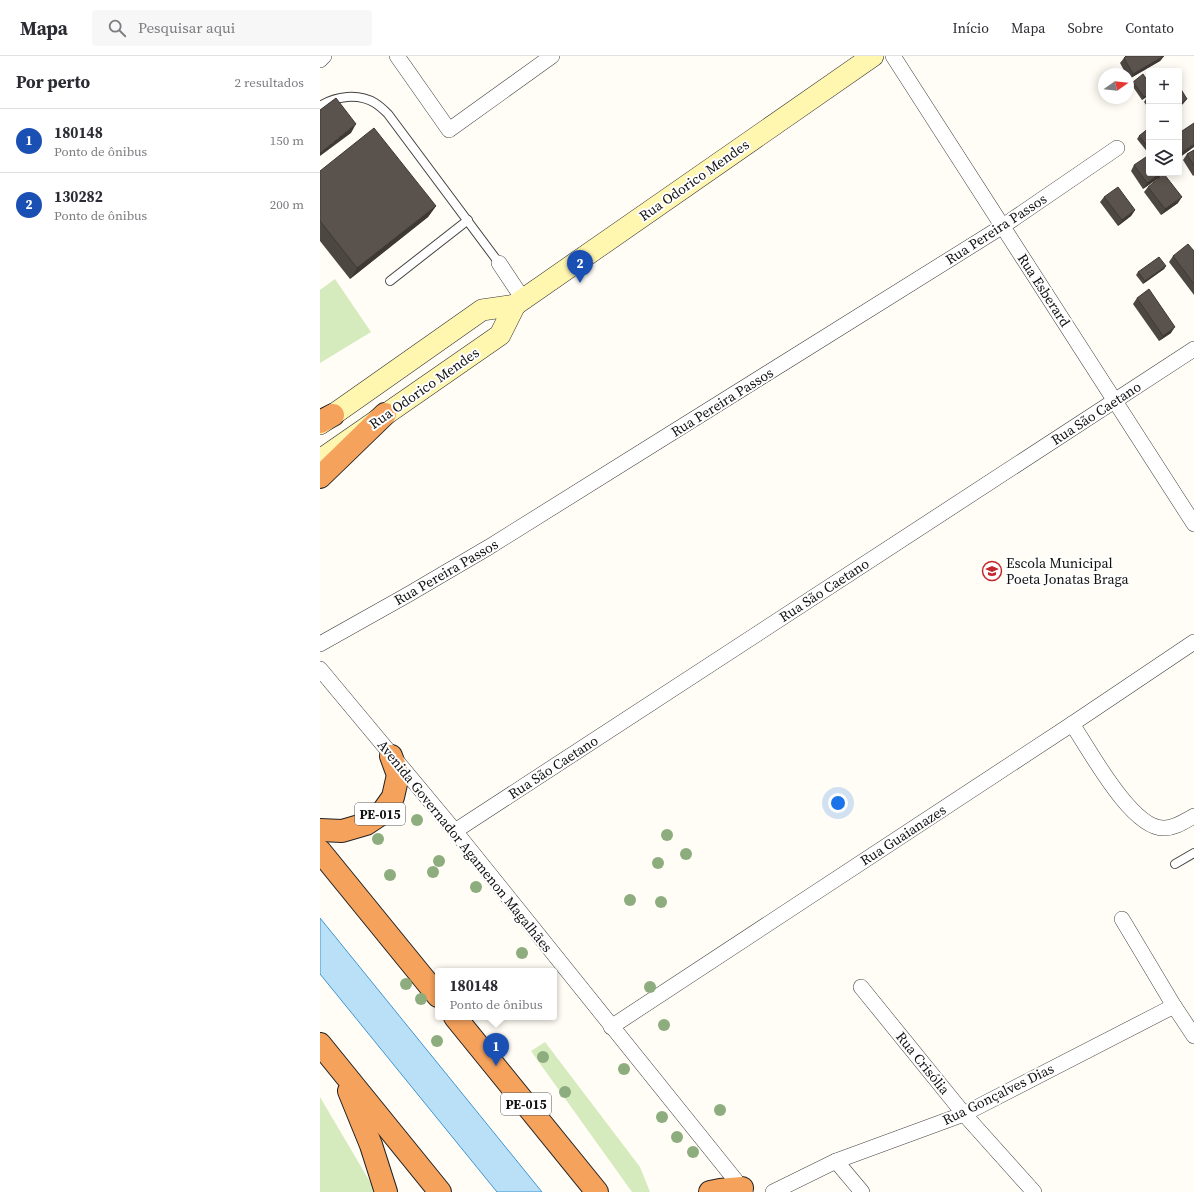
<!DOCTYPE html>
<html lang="pt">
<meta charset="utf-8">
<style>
:root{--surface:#fff;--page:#f7f7f7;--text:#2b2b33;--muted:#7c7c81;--line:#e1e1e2;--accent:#111827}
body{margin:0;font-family:"Source Serif 4",serif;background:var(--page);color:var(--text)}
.controls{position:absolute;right:12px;top:12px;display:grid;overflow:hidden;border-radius:4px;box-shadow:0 2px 10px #0003}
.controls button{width:36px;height:36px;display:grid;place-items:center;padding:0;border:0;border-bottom:1px solid var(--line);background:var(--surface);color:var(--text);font:20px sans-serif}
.compass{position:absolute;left:778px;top:12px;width:36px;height:36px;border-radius:50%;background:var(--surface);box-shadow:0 2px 10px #0003;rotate:76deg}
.you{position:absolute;left:518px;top:747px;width:14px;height:14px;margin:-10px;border:3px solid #fff;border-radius:50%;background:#1a73e8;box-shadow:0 0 0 6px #1a73e833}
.badge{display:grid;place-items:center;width:26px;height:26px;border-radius:50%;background:var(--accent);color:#fff;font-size:13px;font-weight:700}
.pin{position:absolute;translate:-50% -33px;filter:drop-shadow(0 1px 2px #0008)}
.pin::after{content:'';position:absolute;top:21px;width:14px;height:12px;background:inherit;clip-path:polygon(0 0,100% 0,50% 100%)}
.popup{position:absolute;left:115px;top:912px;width:122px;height:52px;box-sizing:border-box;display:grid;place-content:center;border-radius:4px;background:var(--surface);filter:drop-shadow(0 1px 3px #0005);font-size:13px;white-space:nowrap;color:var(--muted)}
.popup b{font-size:15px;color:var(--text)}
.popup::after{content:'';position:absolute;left:50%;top:100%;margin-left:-8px;border:8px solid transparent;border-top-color:var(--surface)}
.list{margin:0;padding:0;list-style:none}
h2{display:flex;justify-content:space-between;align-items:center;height:52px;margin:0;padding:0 16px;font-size:17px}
h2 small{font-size:13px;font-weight:400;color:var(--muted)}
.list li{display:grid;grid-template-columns:26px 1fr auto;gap:12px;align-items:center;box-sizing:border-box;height:64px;padding:0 16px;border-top:1px solid var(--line)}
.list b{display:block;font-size:15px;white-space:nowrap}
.list p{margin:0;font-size:13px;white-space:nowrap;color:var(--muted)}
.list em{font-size:13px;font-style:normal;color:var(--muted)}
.icon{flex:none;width:22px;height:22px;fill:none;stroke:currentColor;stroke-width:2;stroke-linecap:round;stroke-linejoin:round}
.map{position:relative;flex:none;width:874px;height:1136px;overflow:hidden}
header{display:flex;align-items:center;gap:24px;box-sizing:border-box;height:56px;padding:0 20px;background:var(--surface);border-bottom:1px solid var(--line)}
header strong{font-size:19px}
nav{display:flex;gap:22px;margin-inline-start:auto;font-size:14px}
.search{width:280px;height:36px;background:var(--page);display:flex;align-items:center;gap:10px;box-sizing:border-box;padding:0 14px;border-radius:4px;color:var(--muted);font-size:15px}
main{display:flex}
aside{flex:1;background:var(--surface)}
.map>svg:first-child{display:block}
.green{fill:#d5ebbd}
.water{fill:#b9e0f7;stroke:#3f96cf}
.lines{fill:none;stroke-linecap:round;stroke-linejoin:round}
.lane-casing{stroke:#444;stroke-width:10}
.street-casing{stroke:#444;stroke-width:16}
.secondary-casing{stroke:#333;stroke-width:22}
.highway-casing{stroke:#222;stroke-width:24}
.lane{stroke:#fff;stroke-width:8}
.street{stroke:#fff;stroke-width:15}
.secondary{stroke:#fff6b0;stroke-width:21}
.highway{stroke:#f5a25d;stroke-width:22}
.tree{fill:#8dad7f}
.wall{fill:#4d4742}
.shaded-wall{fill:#3f3936}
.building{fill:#5a524d;stroke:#3f3936}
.labels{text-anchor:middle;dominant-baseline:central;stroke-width:4;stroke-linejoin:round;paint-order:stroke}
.shield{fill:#fff;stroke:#585858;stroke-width:1}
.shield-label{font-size:13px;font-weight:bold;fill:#111}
.street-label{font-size:14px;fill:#111;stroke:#fff}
.poi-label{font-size:14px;fill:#111;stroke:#fff;text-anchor:start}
</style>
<header>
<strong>Mapa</strong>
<div class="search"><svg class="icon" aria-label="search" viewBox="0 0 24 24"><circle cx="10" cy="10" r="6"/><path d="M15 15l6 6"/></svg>Pesquisar aqui</div>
<nav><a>Início</a><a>Mapa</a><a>Sobre</a><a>Contato</a></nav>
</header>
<main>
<aside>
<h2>Por perto<small>2 resultados</small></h2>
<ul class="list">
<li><span class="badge" style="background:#1a4fb4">1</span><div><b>180148</b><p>Ponto de ônibus</p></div><em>150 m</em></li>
<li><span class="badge" style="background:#1a4fb4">2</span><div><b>130282</b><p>Ponto de ônibus</p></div><em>200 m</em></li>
</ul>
</aside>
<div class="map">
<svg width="874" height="1136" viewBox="0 0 874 1136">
<rect width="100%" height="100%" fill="#fffdf5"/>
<g class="green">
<polygon points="15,223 51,276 0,307 0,234"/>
<polygon points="225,986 320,1111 330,1136 312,1136 211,995"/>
<polygon points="0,1041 56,1136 0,1136"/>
</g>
<polygon class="water" points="0,862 222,1136 177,1136 0,918"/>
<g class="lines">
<g class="lane-casing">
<g id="lane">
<path d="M0,50C16,40 38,37 55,47C60,50 64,54 68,58L179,207"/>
<polyline points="70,225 148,164"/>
<polyline points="855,808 874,797"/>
</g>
</g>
<g class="street-casing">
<g id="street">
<polyline points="77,0 129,74 232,0"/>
<polyline points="573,0 874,468"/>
<polyline points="0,4 4,0"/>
<polyline points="179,207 203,243"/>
<polyline points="0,588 89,538 169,491 683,170 797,92"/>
<polyline points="0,613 135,775 425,1136"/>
<path d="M752,668C769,693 811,772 843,772C854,773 865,765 874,760"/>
<polyline points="135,775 874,293"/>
<polyline points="802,863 854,950 874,980"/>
<polyline points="541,931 644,1058 714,1136"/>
<polyline points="291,971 752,668 874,586"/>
<polyline points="516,1105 542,1136"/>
<polyline points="453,1136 516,1105 644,1058 854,950"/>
</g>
</g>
<g class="secondary-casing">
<g id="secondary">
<polyline points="0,368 162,254 195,249 553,0"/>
<polyline points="0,404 180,279 195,249"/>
</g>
</g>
<g class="highway-casing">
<g id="highway">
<polyline points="0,366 13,359"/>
<polyline points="0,421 65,358"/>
<polyline points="0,774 22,775 46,768 61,758 73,741 78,719 71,700"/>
<polyline points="0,795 118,940"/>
<polyline points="135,961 277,1136"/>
<polyline points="0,988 120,1136"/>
<polyline points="29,1035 51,1089 66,1136"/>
<polyline points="390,1136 400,1134 422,1132"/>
</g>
</g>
<use href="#lane" class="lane"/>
<use href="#street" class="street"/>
<use href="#secondary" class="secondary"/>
<use href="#highway" class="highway"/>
</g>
<g class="tree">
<circle cx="97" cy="764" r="6"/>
<circle cx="347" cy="779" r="6"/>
<circle cx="58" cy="783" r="6"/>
<circle cx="366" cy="798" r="6"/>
<circle cx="119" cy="805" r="6"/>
<circle cx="338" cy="807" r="6"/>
<circle cx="113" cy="816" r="6"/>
<circle cx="70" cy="819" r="6"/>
<circle cx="156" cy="831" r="6"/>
<circle cx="310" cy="844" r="6"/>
<circle cx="341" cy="846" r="6"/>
<circle cx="202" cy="897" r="6"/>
<circle cx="86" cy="928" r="6"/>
<circle cx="330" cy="931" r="6"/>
<circle cx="101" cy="943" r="6"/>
<circle cx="344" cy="969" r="6"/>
<circle cx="117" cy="985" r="6"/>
<circle cx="223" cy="1001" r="6"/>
<circle cx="304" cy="1013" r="6"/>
<circle cx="245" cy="1036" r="6"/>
<circle cx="400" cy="1054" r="6"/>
<circle cx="342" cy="1061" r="6"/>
<circle cx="357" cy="1081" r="6"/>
<circle cx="373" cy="1096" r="6"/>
</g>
<g class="wall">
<polygon points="844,0 840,5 809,23 808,21 808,18 806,18 800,7 804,2"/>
<polygon points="813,26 829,39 822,44 811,28"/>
<polygon points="828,40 829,40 829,53 824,46"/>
<polygon points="829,72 829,98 817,83 819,80"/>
<polygon points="874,94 874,119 873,120 863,104 867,98"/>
<polygon points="814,109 840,121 823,133 811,115"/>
<polygon points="0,115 116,150 108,161 30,223 0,185"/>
<polygon points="828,131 858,147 841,159 824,136"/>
<polygon points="784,141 815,154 811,160 798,170 780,146"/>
<polygon points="874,195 874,239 849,206 853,200"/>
<polygon points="846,210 844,213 823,228 816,219 818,216"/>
<polygon points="817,242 851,277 839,285 813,248"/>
</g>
<g class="shaded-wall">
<polygon points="844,0 840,5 809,23 813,18"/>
<polygon points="829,38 829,39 822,44 824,41"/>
<polygon points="867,43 863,48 859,51 859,48"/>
<polygon points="36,68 31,77 0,100 0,97"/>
<polygon points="874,88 874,91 859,102 859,100 861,97"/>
<polygon points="841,117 842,117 840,121 823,133 827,127"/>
<polygon points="862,141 858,147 841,159 845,153"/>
<polygon points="116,150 108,161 30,223 37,212"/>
<polygon points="815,154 811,160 798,170 802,164"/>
<polygon points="846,210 844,213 823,228 825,225"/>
<polygon points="855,271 851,277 839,285 843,280"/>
</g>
<g class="building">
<polygon points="806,0 844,0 813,18 804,2"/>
<polygon points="823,18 829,27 829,38 824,41 813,26"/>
<polygon points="859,30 867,43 859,48"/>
<polygon points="16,42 36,68 0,97 0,54"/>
<polygon points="874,67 874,88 861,97 859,94 859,77"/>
<polygon points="54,72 116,150 37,212 0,165 0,115"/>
<polygon points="829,72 829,92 819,80"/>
<polygon points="874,94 874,110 867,98"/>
<polygon points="829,99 829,117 841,117 827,127 814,109"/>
<polygon points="844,118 862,141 845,153 828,131"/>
<polygon points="798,131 815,154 802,164 784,141"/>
<polygon points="868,188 874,195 874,228 853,200"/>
<polygon points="839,201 846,210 825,225 818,216"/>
<polygon points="829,233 855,271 843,280 817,242"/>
</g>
<defs>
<g id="school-ring" transform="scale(1)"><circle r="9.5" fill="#fff" stroke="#c4262e" stroke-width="1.5"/><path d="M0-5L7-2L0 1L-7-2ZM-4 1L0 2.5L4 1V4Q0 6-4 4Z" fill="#c4262e"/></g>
</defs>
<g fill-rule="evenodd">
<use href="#school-ring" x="672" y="515"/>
</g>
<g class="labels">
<g class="shield">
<rect x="35" y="747" width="50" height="22" rx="3"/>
<rect x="181" y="1037" width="50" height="22" rx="3"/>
</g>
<g class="shield-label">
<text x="60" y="758">PE-015</text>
<text x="206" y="1048">PE-015</text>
</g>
<g class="street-label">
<text transform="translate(374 124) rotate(-35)">Rua Odorico Mendes</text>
<text transform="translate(676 173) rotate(-33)">Rua Pereira Passos</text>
<text transform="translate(724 234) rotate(57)">Rua Esberard</text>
<text transform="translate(104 332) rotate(-35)">Rua Odorico Mendes</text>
<text transform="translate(402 346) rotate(-32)">Rua Pereira Passos</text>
<text transform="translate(776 357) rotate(-33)">Rua São Caetano</text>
<text transform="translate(126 516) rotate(-30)">Rua Pereira Passos</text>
<text transform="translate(504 534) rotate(-33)">Rua São Caetano</text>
<text transform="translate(233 711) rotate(-33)">Rua São Caetano</text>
<text transform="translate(583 779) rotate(-33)">Rua Guaianazes</text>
<text transform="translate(145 790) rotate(51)">Avenida Governador Agamenon Magalhães</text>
<text transform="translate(603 1007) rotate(51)">Rua Crisólia</text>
<text transform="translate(678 1038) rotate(-26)">Rua Gonçalves Dias</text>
</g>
<g class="poi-label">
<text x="686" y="507">Escola Municipal<tspan x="686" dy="16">Poeta Jonatas Braga</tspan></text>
</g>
</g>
</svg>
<div class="controls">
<button>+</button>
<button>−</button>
<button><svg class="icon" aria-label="layers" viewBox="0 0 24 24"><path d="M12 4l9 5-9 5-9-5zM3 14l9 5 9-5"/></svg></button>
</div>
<svg class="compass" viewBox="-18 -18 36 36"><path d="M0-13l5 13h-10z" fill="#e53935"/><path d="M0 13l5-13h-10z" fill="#7c7c81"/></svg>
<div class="you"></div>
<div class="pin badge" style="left:176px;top:1010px;background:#1a4fb4">1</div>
<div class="popup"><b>180148</b>Ponto de ônibus</div>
<div class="pin badge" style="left:260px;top:227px;background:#1a4fb4">2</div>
</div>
</main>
